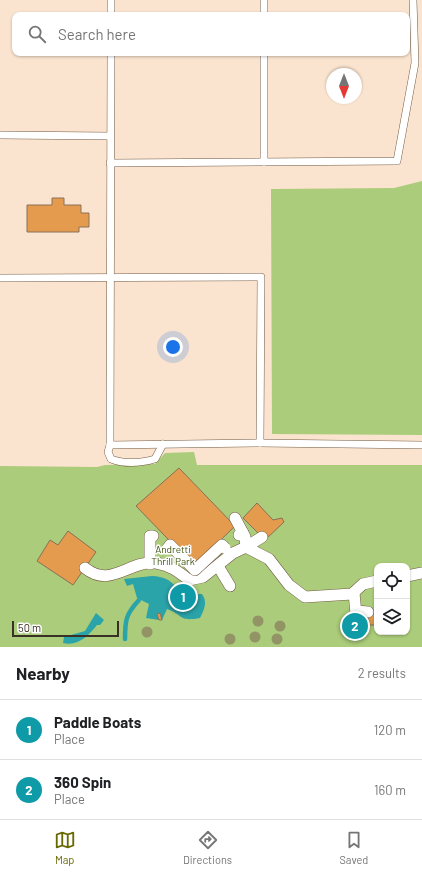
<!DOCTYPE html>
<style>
:root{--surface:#fff;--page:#f6f6f6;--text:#202124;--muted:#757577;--line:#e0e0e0;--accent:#696700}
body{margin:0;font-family:Barlow,sans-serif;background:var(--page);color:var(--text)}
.controls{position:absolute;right:12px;bottom:12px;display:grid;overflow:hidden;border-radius:8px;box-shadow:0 1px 3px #0004}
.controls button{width:36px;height:36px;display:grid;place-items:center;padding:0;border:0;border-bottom:1px solid var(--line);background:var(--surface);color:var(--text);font:20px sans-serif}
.compass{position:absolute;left:326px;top:68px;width:36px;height:36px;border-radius:50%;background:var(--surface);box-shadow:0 1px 3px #0004;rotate:180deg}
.scale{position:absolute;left:12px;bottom:10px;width:107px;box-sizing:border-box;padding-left:4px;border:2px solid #3b3026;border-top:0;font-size:11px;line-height:14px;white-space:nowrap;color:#3b3026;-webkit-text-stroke:3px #fff;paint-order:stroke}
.you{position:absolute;left:173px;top:347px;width:14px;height:14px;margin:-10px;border:3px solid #fff;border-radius:50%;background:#1a73e8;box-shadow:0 0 0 6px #1a73e833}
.badge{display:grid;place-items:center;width:26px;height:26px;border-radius:50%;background:var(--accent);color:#fff;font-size:13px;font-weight:700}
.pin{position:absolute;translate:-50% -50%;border:2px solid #fff;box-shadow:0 1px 4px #0006}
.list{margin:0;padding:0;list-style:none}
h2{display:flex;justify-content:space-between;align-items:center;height:52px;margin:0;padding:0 16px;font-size:17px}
h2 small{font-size:13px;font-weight:400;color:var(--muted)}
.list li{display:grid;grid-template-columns:26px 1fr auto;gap:12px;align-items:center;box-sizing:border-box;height:60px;padding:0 16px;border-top:1px solid var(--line)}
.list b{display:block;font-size:15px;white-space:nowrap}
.list p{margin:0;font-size:13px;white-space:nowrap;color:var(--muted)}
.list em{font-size:13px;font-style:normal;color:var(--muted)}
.icon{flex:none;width:22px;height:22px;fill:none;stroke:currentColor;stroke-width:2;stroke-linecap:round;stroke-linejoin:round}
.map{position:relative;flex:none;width:422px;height:647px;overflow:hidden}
.search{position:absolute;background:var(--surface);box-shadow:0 1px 3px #0004;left:12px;right:12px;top:12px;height:44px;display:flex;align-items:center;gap:10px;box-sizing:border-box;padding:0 14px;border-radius:8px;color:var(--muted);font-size:15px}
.sheet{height:172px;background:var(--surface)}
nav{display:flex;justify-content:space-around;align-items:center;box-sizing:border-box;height:56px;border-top:1px solid var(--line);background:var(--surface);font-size:11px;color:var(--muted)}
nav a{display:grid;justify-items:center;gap:2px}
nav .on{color:var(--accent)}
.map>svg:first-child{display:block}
.green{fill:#abcc7a;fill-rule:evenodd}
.water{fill:#2aa3a9}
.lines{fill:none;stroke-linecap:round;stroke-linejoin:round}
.stream{stroke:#2aa3a9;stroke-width:4.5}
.building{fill:#e49b4e;stroke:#897058}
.service-casing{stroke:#725a43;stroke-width:8}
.pedestrian-casing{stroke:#725a43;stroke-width:12}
.service{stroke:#fff;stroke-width:7}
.pedestrian{stroke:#fff;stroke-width:11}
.pedestrian-bridge-casing{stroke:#725a43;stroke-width:12;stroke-linecap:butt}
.pedestrian-bridge{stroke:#fff;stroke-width:11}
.tree{fill:#929466}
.labels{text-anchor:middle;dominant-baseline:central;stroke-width:3;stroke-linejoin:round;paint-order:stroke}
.park-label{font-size:10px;fill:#3d5311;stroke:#fff}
</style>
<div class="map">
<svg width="422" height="647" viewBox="0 0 422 647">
<rect width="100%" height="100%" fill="#fbe4cf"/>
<g class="green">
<polygon points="422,181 422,435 272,434 271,189 394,188"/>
<path d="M194,452L197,465H422V647H0V466L97,467L105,465L155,464L165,453ZM377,566H407V632H377Z"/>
</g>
<g class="water">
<path d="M152,576C176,577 172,590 189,594C193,595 198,594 202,594C208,602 204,610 200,618C178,622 184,615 167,609L162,620L160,613L157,614L159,620L146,618L149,604L137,598L133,584L127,586L124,579Z"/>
<path d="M96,613L104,620L100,625H97C89,635 78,647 63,643L64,637L85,631Z"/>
</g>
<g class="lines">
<path class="stream" d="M125,639C125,620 126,614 139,600"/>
</g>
<g class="building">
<polygon points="52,198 64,198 64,205 81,205 81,213 89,213 89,227 79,227 79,232 27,232 27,205 52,205"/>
<polygon points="179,468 235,526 194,566 136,506"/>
<polygon points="257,503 273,520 282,518 284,522 265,540 243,518"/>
<polygon points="68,531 96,552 73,585 37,561 50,540 58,545"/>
<rect x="368" y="611" width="9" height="14"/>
<polygon points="160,613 162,620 159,620 157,614"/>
</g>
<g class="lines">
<g class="service-casing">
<g id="service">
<polyline points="111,0 111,15"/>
<polyline points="264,0 264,15"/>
<path d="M111,53L110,445L108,452L111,459C124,464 141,463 155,459L163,444"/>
<polyline points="264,53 264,162"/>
<polyline points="0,135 110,136"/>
<polyline points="110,163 397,161 415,63 413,0"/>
<polyline points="0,278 261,277 260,443"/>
<polyline points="110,445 260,443 422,445"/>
</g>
</g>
<g class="pedestrian-casing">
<g id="pedestrian">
<polyline points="235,518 243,533"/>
<polyline points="239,535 243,533 245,537 246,547 262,537"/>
<polyline points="150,564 150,536 153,536"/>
<polyline points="218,566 230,586"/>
<path d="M85,568C111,589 129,560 156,563C170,565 179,572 189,580L203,577L233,553L246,547L269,559L289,585L305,597L352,594L363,584L377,581"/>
<polyline points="407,576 422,573"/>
<polyline points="354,593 356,614"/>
<polyline points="356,611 368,612"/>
</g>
</g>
<use href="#service" class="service"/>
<use href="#pedestrian" class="pedestrian"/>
<g class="pedestrian-bridge-casing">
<polyline id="pedestrian-bridge" points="167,549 170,545 195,570 222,545 225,548"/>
</g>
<use href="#pedestrian-bridge" class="pedestrian-bridge"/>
</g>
<g class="tree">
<circle cx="258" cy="621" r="5.5"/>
<circle cx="280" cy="626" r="5.5"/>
<circle cx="147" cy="632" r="5.5"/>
<circle cx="255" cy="637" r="5.5"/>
<circle cx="230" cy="639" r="5.5"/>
<circle cx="277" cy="639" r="5.5"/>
</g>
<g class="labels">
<g class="park-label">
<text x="173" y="549">Andretti<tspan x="173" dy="12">Thrill Park</tspan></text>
</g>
</g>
</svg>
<div class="controls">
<button><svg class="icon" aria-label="locate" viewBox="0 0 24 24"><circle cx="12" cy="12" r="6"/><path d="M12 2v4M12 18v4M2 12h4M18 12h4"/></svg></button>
<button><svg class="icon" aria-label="layers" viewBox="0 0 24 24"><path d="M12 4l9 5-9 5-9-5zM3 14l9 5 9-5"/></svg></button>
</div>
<svg class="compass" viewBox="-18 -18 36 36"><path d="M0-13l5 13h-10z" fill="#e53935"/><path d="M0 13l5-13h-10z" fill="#757577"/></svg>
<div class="scale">50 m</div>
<div class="you"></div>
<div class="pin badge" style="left:183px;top:597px;background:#0f9aa8">1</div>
<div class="pin badge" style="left:355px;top:626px;background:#0f9aa8">2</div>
<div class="search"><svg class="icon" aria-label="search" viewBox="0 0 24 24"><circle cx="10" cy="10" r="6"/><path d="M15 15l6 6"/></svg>Search here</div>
</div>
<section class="sheet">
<h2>Nearby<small>2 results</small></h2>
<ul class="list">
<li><span class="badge" style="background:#0f9aa8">1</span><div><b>Paddle Boats</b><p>Place</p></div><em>120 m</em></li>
<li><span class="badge" style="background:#0f9aa8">2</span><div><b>360 Spin</b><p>Place</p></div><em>160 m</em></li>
</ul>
</section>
<nav>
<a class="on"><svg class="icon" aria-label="map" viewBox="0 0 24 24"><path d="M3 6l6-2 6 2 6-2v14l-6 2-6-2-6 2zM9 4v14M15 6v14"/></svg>Map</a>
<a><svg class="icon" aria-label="directions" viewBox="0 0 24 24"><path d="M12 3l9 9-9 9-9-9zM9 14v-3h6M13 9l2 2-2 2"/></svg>Directions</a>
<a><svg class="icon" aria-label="saved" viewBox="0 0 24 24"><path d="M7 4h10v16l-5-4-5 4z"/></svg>Saved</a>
</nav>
